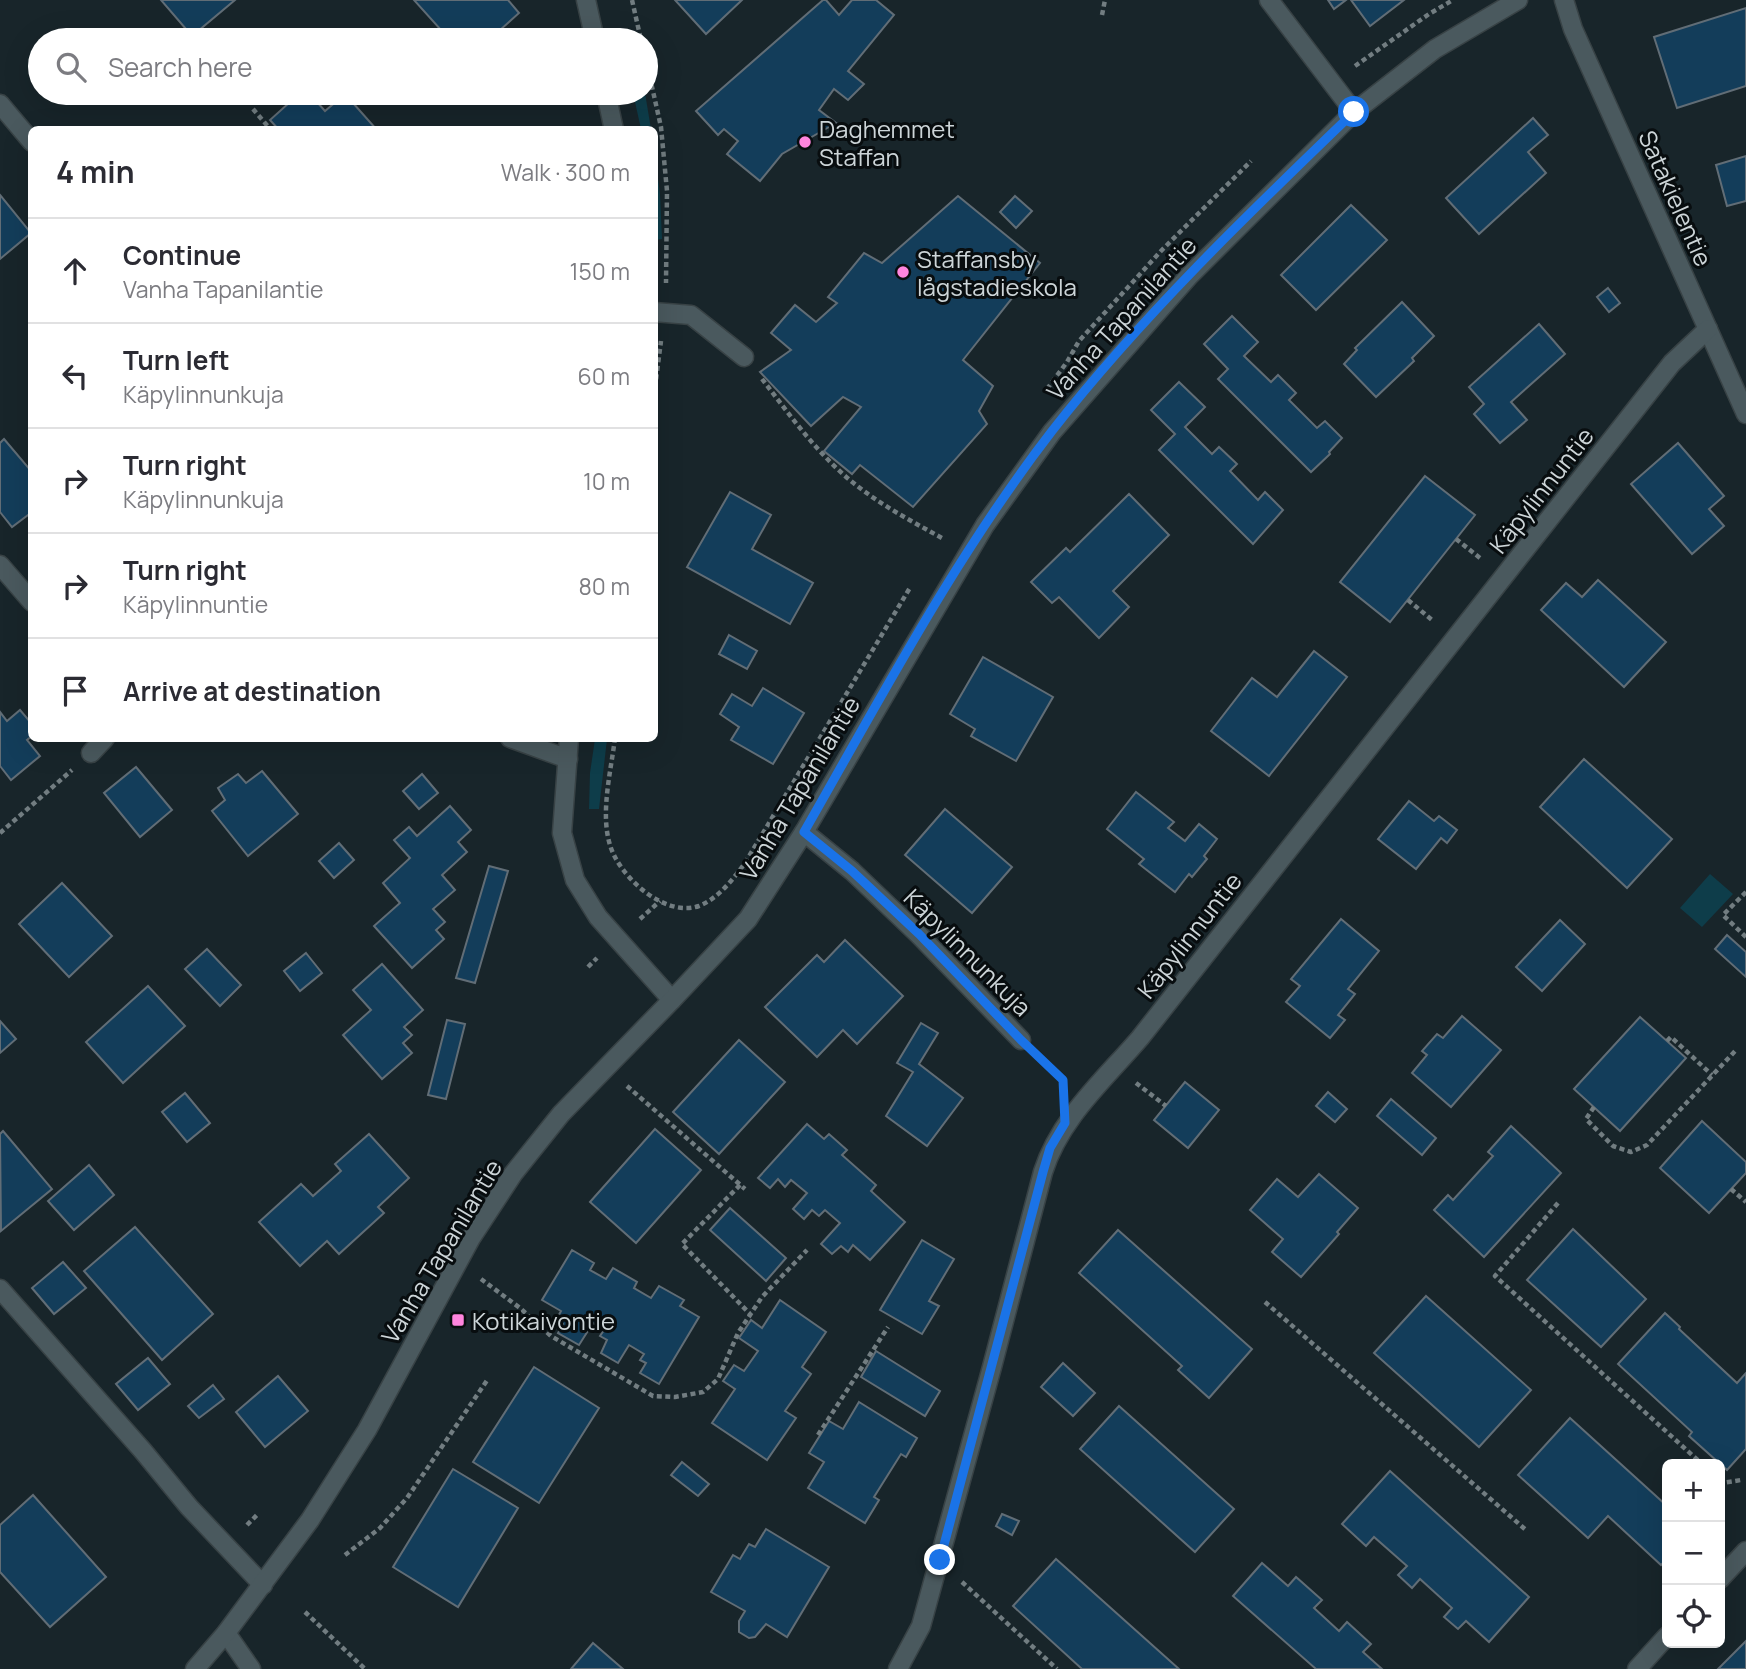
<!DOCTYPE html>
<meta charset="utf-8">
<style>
:root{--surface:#fff;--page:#f2f2f3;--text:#2b2b33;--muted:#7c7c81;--line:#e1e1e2}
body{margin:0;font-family:Manrope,sans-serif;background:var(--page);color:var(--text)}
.controls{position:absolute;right:21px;bottom:21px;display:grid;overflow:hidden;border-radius:10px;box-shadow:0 7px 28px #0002}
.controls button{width:63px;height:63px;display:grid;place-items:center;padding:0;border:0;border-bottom:2px solid var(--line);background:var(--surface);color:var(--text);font:35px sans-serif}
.stop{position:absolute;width:21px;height:21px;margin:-16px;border:5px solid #1a73e8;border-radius:50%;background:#fff}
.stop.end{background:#1a73e8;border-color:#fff;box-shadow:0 2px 7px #0008}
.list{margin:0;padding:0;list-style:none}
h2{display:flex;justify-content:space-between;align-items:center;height:91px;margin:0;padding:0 28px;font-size:30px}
h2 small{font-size:23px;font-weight:400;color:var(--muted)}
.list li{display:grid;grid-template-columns:46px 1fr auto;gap:21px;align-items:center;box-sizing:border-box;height:105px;padding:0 28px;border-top:2px solid var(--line)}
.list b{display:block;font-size:26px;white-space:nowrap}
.list p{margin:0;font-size:23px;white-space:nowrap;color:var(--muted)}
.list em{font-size:23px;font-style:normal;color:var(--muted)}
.icon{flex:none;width:38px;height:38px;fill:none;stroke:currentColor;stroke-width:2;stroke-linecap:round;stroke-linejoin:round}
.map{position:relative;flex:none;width:1746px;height:1669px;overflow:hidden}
.search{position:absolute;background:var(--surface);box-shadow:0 7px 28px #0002;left:28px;top:28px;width:630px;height:77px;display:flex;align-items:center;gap:18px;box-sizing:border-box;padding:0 24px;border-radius:38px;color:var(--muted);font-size:26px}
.panel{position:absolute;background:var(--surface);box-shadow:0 7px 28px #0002;left:28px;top:126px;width:630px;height:616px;border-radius:10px}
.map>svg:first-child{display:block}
.green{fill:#0e3d4a}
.building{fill:#133d5a;stroke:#616d76;stroke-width:2}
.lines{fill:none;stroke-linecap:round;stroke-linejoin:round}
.minor-casing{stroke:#384245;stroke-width:21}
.path{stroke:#727d81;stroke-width:4.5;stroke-dasharray:5 3.5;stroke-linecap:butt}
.minor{stroke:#4a595e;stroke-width:18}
.route{stroke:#1a73e8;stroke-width:9}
.poi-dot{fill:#ff85de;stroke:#080d0f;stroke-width:2.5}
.labels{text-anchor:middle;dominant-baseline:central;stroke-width:6;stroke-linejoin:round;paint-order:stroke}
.poi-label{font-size:24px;fill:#cdd5d8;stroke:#080d0f;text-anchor:start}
.street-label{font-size:24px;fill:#cdd5d8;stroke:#080d0f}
</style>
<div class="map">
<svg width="1746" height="1669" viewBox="0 0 1746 1669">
<rect width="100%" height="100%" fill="#18252a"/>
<g class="green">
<polygon points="633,93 645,93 651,129 641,129"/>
<polygon points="654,147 660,194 662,239 655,240"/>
<polygon points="595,739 607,739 599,809 589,809 590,773"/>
<polygon points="1710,874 1733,894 1702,927 1680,908"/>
</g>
<g class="building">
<polygon points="161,0 235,0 192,36"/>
<polygon points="414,0 508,0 519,13 500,30 509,40 450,40"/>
<polygon points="675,0 742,0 706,34"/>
<polygon points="823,0 826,0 839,15 852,0 876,0 894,15 848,71 864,84 848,100 834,89 819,110 836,123 782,154 760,181 727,154 738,141 724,129 718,135 696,111"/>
<polygon points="1328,0 1346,0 1334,9"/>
<polygon points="1351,0 1404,0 1370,26"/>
<polygon points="1746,8 1746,86 1677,108 1654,37"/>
<polygon points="255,33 262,40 247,40"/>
<polygon points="300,93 309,93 325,111 345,94 377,130 279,130 270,120"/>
<polygon points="1533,118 1548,135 1528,152 1546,173 1479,234 1446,198"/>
<polygon points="1746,156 1746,201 1727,206 1716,165"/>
<polygon points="0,195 31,233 0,259"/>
<polygon points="958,196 1040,263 963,360 993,386 979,411 987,424 913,507 860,465 852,474 824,451 861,407 843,397 811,426 760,372 791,350 771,333 795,305 816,322 837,303 828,297 864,253 882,263"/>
<polygon points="1015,196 1032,211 1016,228 1000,212"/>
<polygon points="1351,205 1387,240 1316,310 1281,275"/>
<polygon points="1608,288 1620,303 1609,312 1597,297"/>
<polygon points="1402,302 1434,336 1412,358 1414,361 1376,397 1344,364 1357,350 1355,348"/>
<polygon points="1232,316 1258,342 1244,356 1271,382 1278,375 1296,393 1289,400 1317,428 1325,421 1342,438 1329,452 1330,454 1311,472 1218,379 1228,369 1204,344"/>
<polygon points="1539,324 1565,354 1511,402 1527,420 1500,443 1474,414 1484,404 1469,387"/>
<polygon points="1179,382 1205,407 1185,427 1212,454 1219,447 1237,464 1230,471 1258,500 1265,492 1283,510 1253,544 1159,450 1175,434 1151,410"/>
<polygon points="4,439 32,472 32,512 12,527 0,512 0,443"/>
<polygon points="1678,443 1724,496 1709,509 1724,526 1692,554 1631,484"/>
<polygon points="1425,476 1475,515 1390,622 1340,582"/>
<polygon points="730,492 771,515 752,549 813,583 790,624 687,567"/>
<polygon points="1129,494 1169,535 1113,591 1129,607 1099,638 1059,597 1052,603 1031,582 1066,548 1070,552"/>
<polygon points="1598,580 1666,642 1624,687 1541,610 1566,583 1582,597"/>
<polygon points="729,635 757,651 747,669 719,654"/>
<polygon points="1314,651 1347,677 1269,776 1211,731 1252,678 1277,697"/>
<polygon points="983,657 1053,697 1016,761 971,736 975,729 950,714"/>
<polygon points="763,688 804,713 773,764 731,740 739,727 720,714 732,694 752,706"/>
<polygon points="20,710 32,724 32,736 27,740 40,756 11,780 0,766 0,712 7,721"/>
<polygon points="1584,759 1672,839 1627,888 1540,807"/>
<polygon points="136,767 172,810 140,837 104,793"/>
<polygon points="262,771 298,814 248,856 212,811 225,800 218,788 238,774 246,783"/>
<polygon points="422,774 438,793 419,809 403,791"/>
<polygon points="1136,792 1174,822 1168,828 1185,841 1199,824 1217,839 1204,856 1207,859 1192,877 1189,874 1175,892 1139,864 1144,859 1107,829"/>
<polygon points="1409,801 1434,821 1439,816 1457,830 1447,843 1441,838 1416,869 1378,839"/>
<polygon points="450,806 471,830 458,842 467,852 442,875 455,890 433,909 445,922 436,930 444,939 412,968 374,926 400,903 383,883 410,858 394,840 409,827 417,836"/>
<polygon points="945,809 1012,867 972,913 905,855"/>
<polygon points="339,843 354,860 334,878 319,861"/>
<polygon points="489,866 508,871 475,983 456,978"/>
<polygon points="62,883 112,936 69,977 19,924"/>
<polygon points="1341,919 1379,951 1348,989 1355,994 1338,1015 1345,1020 1330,1038 1286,1002 1300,986 1291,979"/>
<polygon points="1560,920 1585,944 1542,991 1516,967"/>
<polygon points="1727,935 1746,952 1746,977 1715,949"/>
<polygon points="845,940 903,996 857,1044 843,1030 817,1057 765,1007 817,955 824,962"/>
<polygon points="207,949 241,985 220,1006 185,969"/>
<polygon points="306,953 322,973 300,991 284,971"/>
<polygon points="382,964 423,1010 404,1027 412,1035 403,1043 412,1053 382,1079 343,1035 371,1010 353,990"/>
<polygon points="148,986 185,1026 123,1083 86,1042"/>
<polygon points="1462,1016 1501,1050 1451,1107 1412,1073 1427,1055 1422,1051 1437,1034 1443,1038"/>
<polygon points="1640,1017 1686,1058 1620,1131 1574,1089"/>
<polygon points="447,1020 465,1024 446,1099 428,1095"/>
<polygon points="0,1021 16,1039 0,1053"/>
<polygon points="921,1023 938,1033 919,1064 963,1098 927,1146 886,1116 913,1072 897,1063"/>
<polygon points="739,1040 785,1082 719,1154 673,1112"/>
<polygon points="1185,1082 1219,1110 1188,1148 1154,1120"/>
<polygon points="1328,1092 1347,1109 1335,1122 1316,1106"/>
<polygon points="185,1093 210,1123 187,1142 162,1112"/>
<polygon points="1391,1099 1436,1138 1422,1155 1377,1116"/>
<polygon points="1702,1121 1746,1162 1746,1173 1709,1213 1660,1168"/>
<polygon points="807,1124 824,1139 829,1134 847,1150 842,1155 876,1185 871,1191 905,1222 870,1260 853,1245 848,1252 841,1246 832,1254 821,1244 840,1223 825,1210 819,1216 812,1210 804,1219 793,1209 807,1193 791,1180 785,1187 778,1179 770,1188 758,1178"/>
<polygon points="1511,1126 1561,1173 1484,1257 1434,1210 1448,1195 1453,1200 1493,1156 1488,1152"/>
<polygon points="655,1129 701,1170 636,1243 590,1202"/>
<polygon points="3,1131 52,1189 1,1231 0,1134"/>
<polygon points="369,1134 409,1178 378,1207 384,1213 339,1254 327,1241 300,1266 259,1222 301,1184 313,1196 341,1171 335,1164"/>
<polygon points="89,1165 114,1195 74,1230 48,1201"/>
<polygon points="1319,1174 1358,1208 1337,1232 1339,1234 1301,1277 1272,1252 1283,1239 1250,1210 1277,1179 1298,1197"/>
<polygon points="730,1208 786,1258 766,1281 710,1230"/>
<polygon points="135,1227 213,1314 162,1360 84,1271"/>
<polygon points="1573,1229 1646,1299 1601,1347 1527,1280"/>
<polygon points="1118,1230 1252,1349 1209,1398 1178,1370 1182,1366 1079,1273"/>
<polygon points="922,1240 954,1259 929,1301 939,1306 922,1334 880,1310"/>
<polygon points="572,1250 594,1263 590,1270 606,1279 613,1268 637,1282 634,1288 651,1298 659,1286 684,1300 680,1306 699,1317 659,1384 640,1373 646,1363 640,1360 644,1354 629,1345 618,1363 601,1353 607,1340 600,1336 604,1330 593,1323 579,1345 558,1333 563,1324 556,1320 561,1311 542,1300"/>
<polygon points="63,1262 86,1288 54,1314 32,1288"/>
<polygon points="1426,1296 1531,1390 1479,1447 1374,1353"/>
<polygon points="780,1300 826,1332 802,1367 811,1374 785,1411 796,1418 767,1460 712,1423 735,1389 723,1381 734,1365 744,1371 758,1351 739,1338 751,1320 762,1328"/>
<polygon points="1665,1313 1680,1327 1679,1329 1737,1383 1746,1373 1746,1449 1727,1470 1689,1436 1692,1432 1618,1364"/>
<polygon points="876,1351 940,1391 925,1416 861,1377"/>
<polygon points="148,1358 170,1384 138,1410 116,1384"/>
<polygon points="1063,1363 1095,1393 1073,1416 1041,1387"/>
<polygon points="534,1367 599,1408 539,1503 473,1462"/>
<polygon points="278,1376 308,1411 265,1447 236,1412"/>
<polygon points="213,1385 224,1399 199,1418 188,1406"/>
<polygon points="859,1402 917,1438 906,1457 901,1454 874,1497 879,1500 865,1523 808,1488 824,1462 809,1453 829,1421 843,1429"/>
<polygon points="1119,1406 1234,1509 1195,1552 1080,1449"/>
<polygon points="1570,1418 1667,1506 1667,1559 1661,1565 1608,1516 1588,1538 1518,1475"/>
<polygon points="682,1462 709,1484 698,1496 671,1475"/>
<polygon points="453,1469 518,1508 458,1607 393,1567"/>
<polygon points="1390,1471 1529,1597 1489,1642 1466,1621 1458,1629 1444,1617 1452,1608 1420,1579 1412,1588 1398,1575 1407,1566 1374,1537 1366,1546 1342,1524"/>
<polygon points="33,1495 106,1577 50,1627 0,1572 0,1525"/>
<polygon points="1002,1514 1019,1521 1012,1535 996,1526"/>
<polygon points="766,1529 829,1567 787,1637 766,1624 755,1637 749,1638 739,1632 739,1621 745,1611 711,1592 733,1555 740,1559 749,1544 755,1547"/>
<polygon points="1056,1559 1179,1669 1082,1669 1013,1606"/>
<polygon points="1262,1563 1288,1586 1296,1577 1322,1600 1314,1608 1339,1631 1347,1622 1371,1644 1363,1652 1382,1669 1316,1669 1233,1596"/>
<polygon points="1746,1641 1746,1669 1718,1669"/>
<polygon points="593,1643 623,1669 571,1669"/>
</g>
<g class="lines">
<g class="minor-casing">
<g id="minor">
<polyline points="586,0 595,40"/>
<polyline points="1269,0 1354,112"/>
<polyline points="1564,0 1573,29 1746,414"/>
<polyline points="606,93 614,130"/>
<polyline points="0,104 32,142"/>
<polyline points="654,312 691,315 744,357"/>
<polyline points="0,565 32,602"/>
<polyline points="510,738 568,759"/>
<polyline points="569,738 562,833 575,880 598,917 672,1000"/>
<polyline points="91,753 105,738"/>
<polyline points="804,832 852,871 919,935 1021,1040"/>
<polyline points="0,1289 143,1451 189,1507 263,1585"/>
<polyline points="1720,1579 1746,1551"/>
<polyline points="226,1633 251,1669"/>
<polyline points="195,1669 226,1633 310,1520 367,1430 471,1238 513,1174 561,1114 672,1000 748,919 804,832 985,525 1052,432 1189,276 1354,112 1435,49 1518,0"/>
<path d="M898,1669L921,1626L992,1367L1043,1172C1060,1118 1104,1080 1140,1038L1672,363L1708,329"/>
<polyline points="1637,1669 1667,1636"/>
</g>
</g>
<g class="path">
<polyline points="632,0 641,40"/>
<polyline points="1102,15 1105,0"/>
<polyline points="646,60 661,127 667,191 666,283"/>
<polyline points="1355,66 1429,14 1453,0"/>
<polyline points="253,109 271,130"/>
<path d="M762,379C789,414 816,452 851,481C879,504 911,521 942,538"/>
<polyline points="1047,389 1067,362 1079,341 1161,251 1251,161"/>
<polyline points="654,396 661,341"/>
<polyline points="1456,539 1480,558"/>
<polyline points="1408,600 1432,620"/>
<path d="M615,738C611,771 600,813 610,845C619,876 664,918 699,906C719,898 733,879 745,863L911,586"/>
<polyline points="0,833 72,770"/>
<polyline points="1746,892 1723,915 1746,937"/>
<polyline points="640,919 660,901"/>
<polyline points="588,967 597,958"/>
<polyline points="1667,1041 1671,1037 1712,1075"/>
<polyline points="1042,1060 1063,1081"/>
<polyline points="1136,1083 1166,1106"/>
<polyline points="627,1086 745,1189"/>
<polyline points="1594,1107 1586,1119 1613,1146 1631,1152 1647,1145 1737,1049"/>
<polyline points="740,1185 682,1244 750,1314"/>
<polyline points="1731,1189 1746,1202"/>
<polyline points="1558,1203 1495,1276 1702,1464"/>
<polyline points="481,1279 520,1308 551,1336 653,1396 675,1397 703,1392 718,1379 738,1333 762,1297 807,1250"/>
<polyline points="1265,1302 1526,1530"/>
<polyline points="818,1435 888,1327"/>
<polyline points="1720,1480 1722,1483 1741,1480"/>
<polyline points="247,1525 259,1513"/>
<polyline points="345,1555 380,1528 407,1498 488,1379"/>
<polyline points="962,1582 1057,1669"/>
<polyline points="305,1612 365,1669"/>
</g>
<use href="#minor" class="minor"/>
</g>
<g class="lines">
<path class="route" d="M940,1560L1043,1172L1050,1148L1065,1123L1063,1080L1021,1040L919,934L852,871L804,832C882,696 956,555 1052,431C1141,317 1249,213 1354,112"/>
</g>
<g class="poi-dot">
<circle cx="805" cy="142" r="7"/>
<circle cx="903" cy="272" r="7"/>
<rect x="451" y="1313" width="14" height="14" rx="3.5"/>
</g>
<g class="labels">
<g class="poi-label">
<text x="819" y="128">Daghemmet<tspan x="819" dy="28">Staffan</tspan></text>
<text x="917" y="258">Staffansby<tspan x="917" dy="28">lågstadieskola</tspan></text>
<text x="472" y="1320">Kotikaivontie</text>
</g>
<g class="street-label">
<text transform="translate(1676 198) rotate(66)">Satakielentie</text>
<text transform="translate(1121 318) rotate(-48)">Vanha Tapanilantie</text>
<text transform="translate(1541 490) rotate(-52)">Käpylinnuntie</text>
<text transform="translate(799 788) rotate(-59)">Vanha Tapanilantie</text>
<text transform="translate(1189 935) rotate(-52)">Käpylinnuntie</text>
<text transform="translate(968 952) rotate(45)">Käpylinnunkuja</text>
<text transform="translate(441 1251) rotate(-59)">Vanha Tapanilantie</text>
</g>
</g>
</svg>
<div class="controls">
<button>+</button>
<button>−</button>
<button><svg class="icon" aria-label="locate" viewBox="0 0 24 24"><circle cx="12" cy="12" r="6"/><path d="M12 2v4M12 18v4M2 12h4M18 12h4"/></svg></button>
</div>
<div class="stop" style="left:1354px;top:112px"></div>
<div class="stop end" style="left:940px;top:1560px"></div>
<div class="search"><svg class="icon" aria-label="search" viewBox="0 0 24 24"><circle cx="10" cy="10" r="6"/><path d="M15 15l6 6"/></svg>Search here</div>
<section class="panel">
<h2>4 min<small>Walk · 300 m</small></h2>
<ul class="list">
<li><svg class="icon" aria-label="ahead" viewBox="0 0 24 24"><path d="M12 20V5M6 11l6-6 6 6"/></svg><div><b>Continue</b><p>Vanha Tapanilantie</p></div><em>150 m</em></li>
<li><svg class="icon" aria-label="left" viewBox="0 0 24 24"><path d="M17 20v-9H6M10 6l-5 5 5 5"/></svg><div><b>Turn left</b><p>Käpylinnunkuja</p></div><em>60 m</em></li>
<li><svg class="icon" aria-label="right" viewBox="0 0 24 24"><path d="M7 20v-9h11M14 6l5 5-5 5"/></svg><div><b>Turn right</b><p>Käpylinnunkuja</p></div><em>10 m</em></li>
<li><svg class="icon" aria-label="right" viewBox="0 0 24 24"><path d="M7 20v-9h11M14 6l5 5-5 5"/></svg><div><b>Turn right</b><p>Käpylinnuntie</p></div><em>80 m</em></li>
<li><svg class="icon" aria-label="arrive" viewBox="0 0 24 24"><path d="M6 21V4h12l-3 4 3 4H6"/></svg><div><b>Arrive at destination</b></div></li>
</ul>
</section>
</div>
